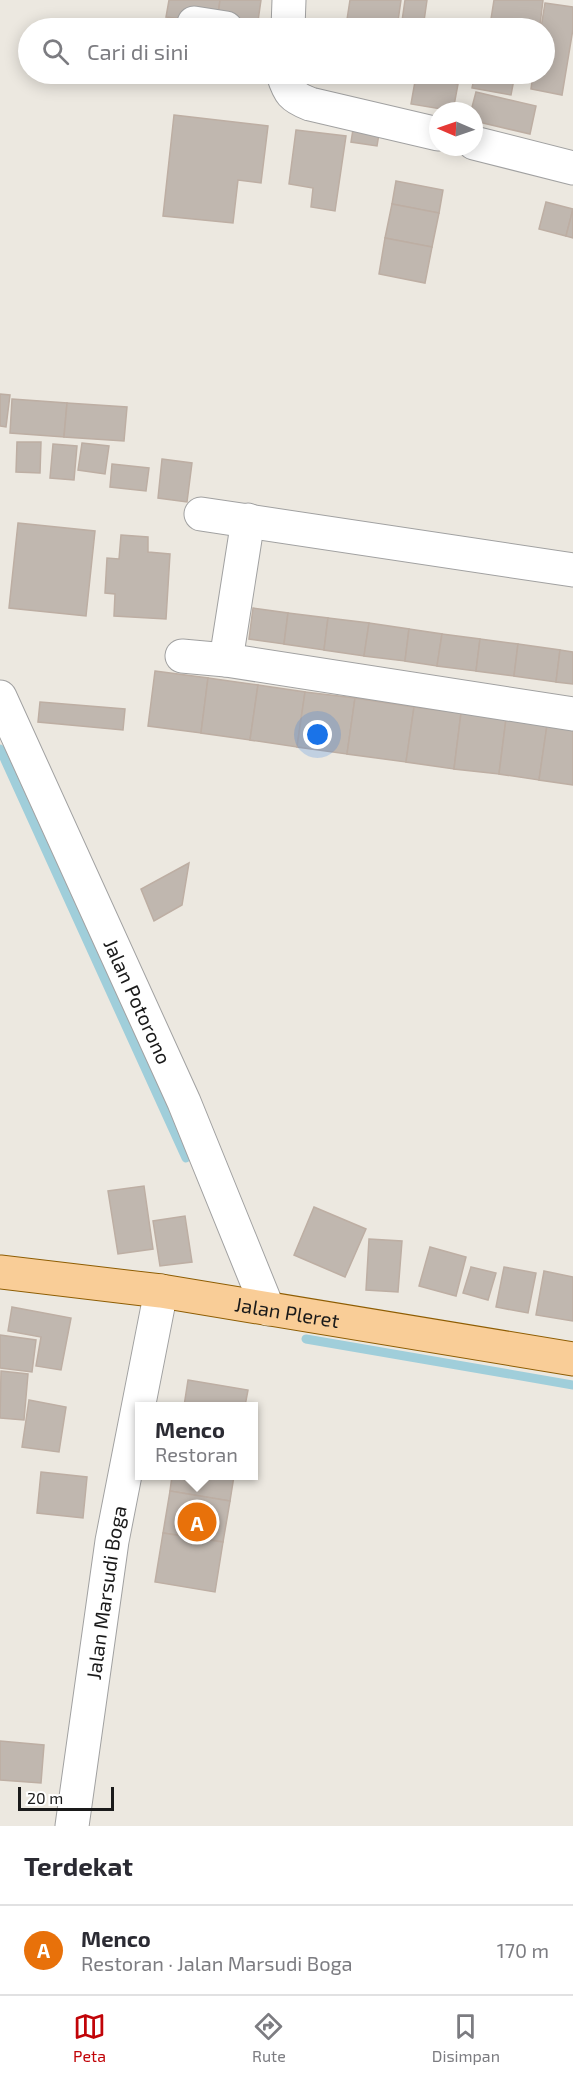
<!DOCTYPE html>
<html lang="id">
<meta charset="utf-8">
<style>
:root{--surface:#fff;--page:#f7f7f7;--text:#2b2b33;--muted:#7c7c81;--line:#e1e1e2;--accent:#c10408}
body{margin:0;font-family:"Exo 2",sans-serif;background:var(--page);color:var(--text)}
.compass{position:absolute;left:429px;top:102px;width:54px;height:54px;border-radius:50%;background:var(--surface);box-shadow:0 3px 15px #0003;rotate:272deg}
.scale{position:absolute;left:18px;bottom:15px;width:96px;box-sizing:border-box;padding-left:6px;border:3px solid #1a1a1a;border-top:0;font-size:16px;line-height:21px;white-space:nowrap;color:#1a1a1a;-webkit-text-stroke:4px #fff;paint-order:stroke}
.you{position:absolute;left:318px;top:735px;width:21px;height:21px;margin:-15px;border:4px solid #fff;border-radius:50%;background:#1a73e8;box-shadow:0 0 0 9px #1a73e833}
.badge{display:grid;place-items:center;width:39px;height:39px;border-radius:50%;background:var(--accent);color:#fff;font-size:20px;font-weight:700}
.pin{position:absolute;translate:-50% -50%;border:3px solid #fff;box-shadow:0 2px 6px #0006}
.popup{position:absolute;left:135px;top:1402px;width:123px;height:78px;box-sizing:border-box;display:grid;place-content:center;border-radius:0px;background:var(--surface);filter:drop-shadow(0 2px 4px #0005);font-size:20px;white-space:nowrap;color:var(--muted)}
.popup b{font-size:22px;color:var(--text)}
.popup::after{content:'';position:absolute;left:50%;top:100%;margin-left:-12px;border:12px solid transparent;border-top-color:var(--surface)}
.list{margin:0;padding:0;list-style:none}
h2{display:flex;justify-content:space-between;align-items:center;height:78px;margin:0;padding:0 24px;font-size:26px}
h2 small{font-size:20px;font-weight:400;color:var(--muted)}
.list li{display:grid;grid-template-columns:39px 1fr auto;gap:18px;align-items:center;box-sizing:border-box;height:90px;padding:0 24px;border-top:2px solid var(--line)}
.list b{display:block;font-size:22px;white-space:nowrap}
.list p{margin:0;font-size:20px;white-space:nowrap;color:var(--muted)}
.list em{font-size:20px;font-style:normal;color:var(--muted)}
.icon{flex:none;width:33px;height:33px;fill:none;stroke:currentColor;stroke-width:2;stroke-linecap:round;stroke-linejoin:round}
.map{position:relative;flex:none;width:573px;height:1826px;overflow:hidden}
.search{position:absolute;background:var(--surface);box-shadow:0 3px 15px #0003;left:18px;right:18px;top:18px;height:66px;display:flex;align-items:center;gap:15px;box-sizing:border-box;padding:0 21px;border-radius:33px;color:var(--muted);font-size:22px}
.sheet{height:168px;background:var(--surface)}
nav{display:flex;justify-content:space-around;align-items:center;box-sizing:border-box;height:84px;border-top:2px solid var(--line);background:var(--surface);font-size:16px;color:var(--muted)}
nav a{display:grid;justify-items:center;gap:3px}
nav .on{color:var(--accent)}
.map>svg:first-child{display:block}
.lines{fill:none;stroke-linecap:round;stroke-linejoin:round}
.stream{stroke:#a0ceda;stroke-width:9}
.building{fill:#c0b7af;stroke:#bdaea3;stroke-width:1.5}
.minor-casing{stroke:#a1a1a1;stroke-width:35}
.major-casing{stroke:#8e5d03;stroke-width:35}
.minor{stroke:#fff;stroke-width:33}
.major{stroke:#f9cd97;stroke-width:33}
.labels{text-anchor:middle;dominant-baseline:central;stroke-width:6;stroke-linejoin:round;paint-order:stroke}
.street-label{font-size:20px;fill:#1a1a1a;stroke:#fff}
</style>
<div class="map">
<svg width="573" height="1826" viewBox="0 0 573 1826">
<rect width="100%" height="100%" fill="#ece8e0"/>
<g class="lines">
<g class="stream">
<polyline points="0,749 186,1158"/>
<polyline points="306,1339 573,1385"/>
</g>
</g>
<g class="building">
<polygon points="169,0 220,0 217,23 166,17"/>
<polygon points="220,0 261,0 257,28 217,23"/>
<polygon points="350,0 401,0 397,28 365,28 346,26"/>
<polygon points="405,0 427,0 423,28 401,28"/>
<polygon points="494,0 543,0 540,25 491,19"/>
<polygon points="545,3 573,7 573,29 562,95 531,89 533,74 544,74 544,28 541,28"/>
<polygon points="480,22 519,26 519,28 479,28"/>
<polygon points="307,24 328,28 306,28"/>
<polygon points="215,74 250,74 249,79 215,76"/>
<polygon points="415,74 463,74 462,83"/>
<polygon points="475,74 515,74 511,95 472,88"/>
<polygon points="416,76 458,84 453,111 411,104"/>
<polygon points="476,92 536,106 530,134 474,121 474,111 471,111"/>
<polygon points="174,115 268,126 261,183 238,180 233,223 163,216"/>
<polygon points="355,117 381,122 377,146 351,142"/>
<polygon points="296,130 346,136 335,211 311,207 313,188 289,184"/>
<polygon points="396,181 443,190 439,213 392,204"/>
<polygon points="546,202 573,209 566,236 539,229"/>
<polygon points="392,204 439,213 432,247 385,238"/>
<polygon points="573,209 573,238 566,236"/>
<polygon points="385,238 432,247 425,283 379,274"/>
<polygon points="0,394 10,395 6,427 0,426"/>
<polygon points="12,399 67,403 64,437 10,433"/>
<polygon points="67,403 127,407 124,441 64,437"/>
<polygon points="17,442 41,442 40,473 16,472"/>
<polygon points="82,443 109,446 105,474 78,470"/>
<polygon points="53,444 77,446 74,480 50,478"/>
<polygon points="162,459 192,463 187,502 158,498"/>
<polygon points="112,464 149,468 146,491 110,487"/>
<polygon points="18,523 95,531 86,616 9,608"/>
<polygon points="121,535 148,537 148,552 170,554 166,619 114,616 115,594 105,593 107,558 119,559"/>
<polygon points="253,608 288,613 284,644 249,639"/>
<polygon points="288,613 328,618 324,650 284,644"/>
<polygon points="328,618 369,623 364,656 324,650"/>
<polygon points="369,623 409,629 405,661 364,656"/>
<polygon points="409,629 442,634 437,666 405,661"/>
<polygon points="442,634 480,639 476,671 437,666"/>
<polygon points="480,639 518,644 514,676 476,671"/>
<polygon points="518,644 560,650 556,682 514,676"/>
<polygon points="560,650 573,652 573,684 556,682"/>
<polygon points="155,671 208,678 201,733 148,726"/>
<polygon points="208,678 258,685 250,740 201,733"/>
<polygon points="258,685 305,692 297,747 250,740"/>
<polygon points="305,692 355,698 347,754 297,747"/>
<polygon points="355,698 414,707 406,762 347,754"/>
<polygon points="40,702 125,709 123,730 38,722"/>
<polygon points="414,707 461,713 454,769 406,762"/>
<polygon points="461,713 506,719 499,774 454,769"/>
<polygon points="506,719 547,725 539,780 499,774"/>
<polygon points="547,725 573,729 573,785 539,780"/>
<polygon points="189,863 182,905 154,921 141,889"/>
<polygon points="144,1186 153,1249 118,1254 108,1191"/>
<polygon points="314,1207 366,1229 345,1277 294,1255"/>
<polygon points="185,1216 192,1262 160,1266 153,1221"/>
<polygon points="369,1239 402,1241 398,1292 366,1290"/>
<polygon points="430,1247 466,1257 456,1296 419,1286"/>
<polygon points="471,1267 496,1273 488,1300 463,1293"/>
<polygon points="504,1267 536,1273 528,1313 496,1307"/>
<polygon points="544,1271 573,1277 573,1321 536,1315"/>
<polygon points="12,1307 71,1318 61,1370 36,1366 41,1337 8,1331"/>
<polygon points="0,1335 36,1340 32,1372 0,1368"/>
<polygon points="1,1371 28,1374 24,1420 0,1418"/>
<polygon points="188,1380 248,1390 245,1406 184,1406"/>
<polygon points="29,1400 66,1407 59,1452 22,1447"/>
<polygon points="41,1472 87,1477 83,1518 37,1513"/>
<polygon points="172,1476 234,1476 230,1501 170,1491"/>
<polygon points="170,1491 230,1501 223,1542 163,1533"/>
<polygon points="163,1533 223,1542 215,1592 155,1582"/>
<polygon points="0,1741 44,1745 41,1783 0,1780"/>
</g>
<g class="lines">
<g class="minor-casing">
<g id="minor">
<polyline points="194,23 226,28"/>
<polyline points="288,28 289,0"/>
<path d="M283,74C289,93 292,97 310,104L438,134"/>
<polyline points="474,143 573,168"/>
<polyline points="201,514 573,570"/>
<polyline points="182,656 226,660 573,714"/>
<polyline points="226,660 248,520"/>
<path id="s1" d="M0,697L184,1102L268,1309"/>
<path id="s2" d="M72,1826L112,1541L161,1291"/>
</g>
</g>
<g class="major-casing">
<g id="major">
<path id="s3" d="M0,1272L161,1291L573,1359"/>
</g>
</g>
<use href="#minor" class="minor"/>
<use href="#major" class="major"/>
</g>
<g class="labels">
<g class="street-label">
<text stroke="none"><textPath href="#s1" startOffset="334">Jalan Potorono</textPath></text>
<text stroke="none"><textPath href="#s3" startOffset="290">Jalan Pleret</textPath></text>
<text stroke="none"><textPath href="#s2" startOffset="236">Jalan Marsudi Boga</textPath></text>
</g>
</g>
</svg>
<svg class="compass" viewBox="-18 -18 36 36"><path d="M0-13l5 13h-10z" fill="#e53935"/><path d="M0 13l5-13h-10z" fill="#7c7c81"/></svg>
<div class="scale">20 m</div>
<div class="you"></div>
<div class="pin badge" style="left:197px;top:1522px;background:#e8710a">A</div>
<div class="popup"><b>Menco</b>Restoran</div>
<div class="search"><svg class="icon" aria-label="search" viewBox="0 0 24 24"><circle cx="10" cy="10" r="6"/><path d="M15 15l6 6"/></svg>Cari di sini</div>
</div>
<section class="sheet">
<h2>Terdekat<small></small></h2>
<ul class="list">
<li><span class="badge" style="background:#e8710a">A</span><div><b>Menco</b><p>Restoran · Jalan Marsudi Boga</p></div><em>170 m</em></li>
</ul>
</section>
<nav>
<a class="on"><svg class="icon" aria-label="map" viewBox="0 0 24 24"><path d="M3 6l6-2 6 2 6-2v14l-6 2-6-2-6 2zM9 4v14M15 6v14"/></svg>Peta</a>
<a><svg class="icon" aria-label="directions" viewBox="0 0 24 24"><path d="M12 3l9 9-9 9-9-9zM9 14v-3h6M13 9l2 2-2 2"/></svg>Rute</a>
<a><svg class="icon" aria-label="saved" viewBox="0 0 24 24"><path d="M7 4h10v16l-5-4-5 4z"/></svg>Disimpan</a>
</nav>
